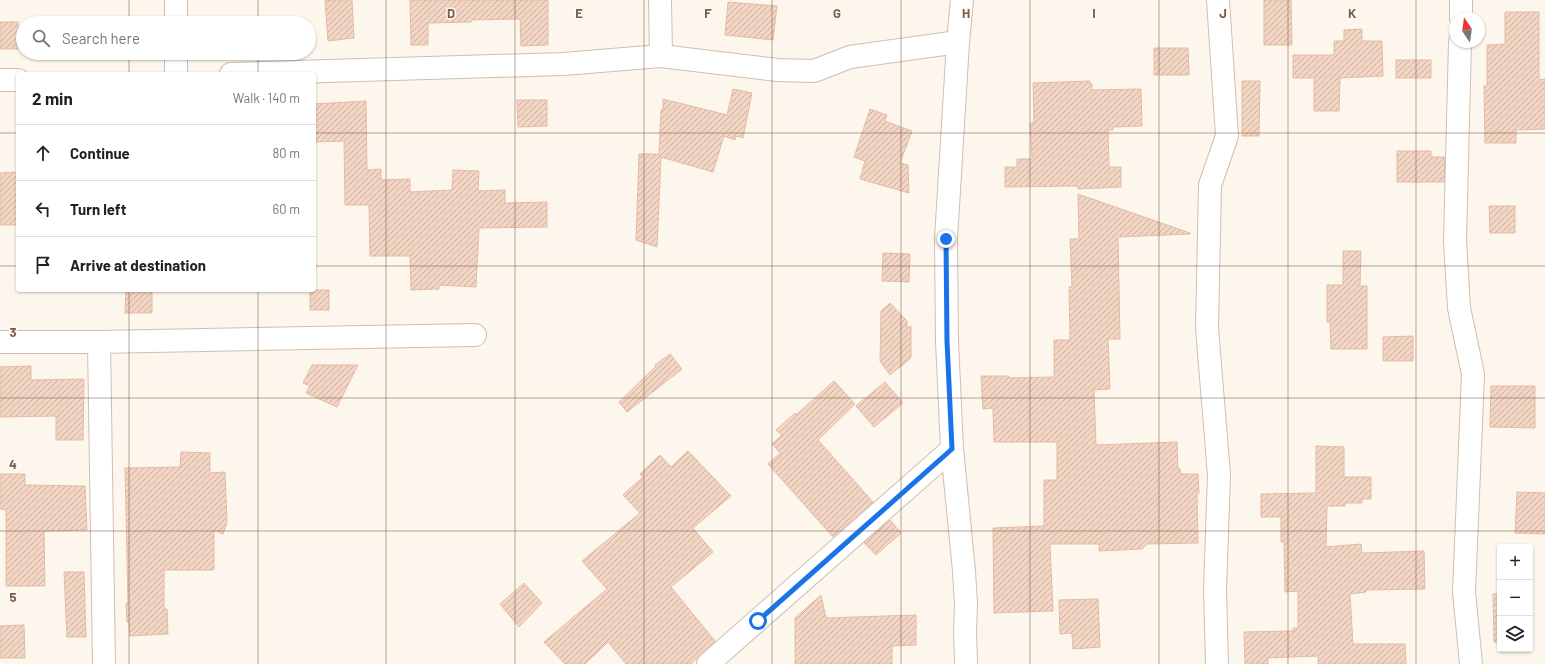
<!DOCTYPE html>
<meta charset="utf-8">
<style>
:root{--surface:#fff;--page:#f6f6f6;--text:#222;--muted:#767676;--line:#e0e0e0}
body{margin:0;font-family:Barlow,sans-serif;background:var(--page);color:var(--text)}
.controls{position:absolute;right:12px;bottom:12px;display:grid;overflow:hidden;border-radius:4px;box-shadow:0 1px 3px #0004}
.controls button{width:36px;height:36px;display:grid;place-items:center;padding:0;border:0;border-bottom:1px solid var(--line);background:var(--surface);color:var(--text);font:20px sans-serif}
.compass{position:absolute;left:1449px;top:12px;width:36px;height:36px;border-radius:50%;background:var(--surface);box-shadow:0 1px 3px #0004;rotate:347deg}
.stop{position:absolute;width:12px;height:12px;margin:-9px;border:3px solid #1a73e8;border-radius:50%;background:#fff}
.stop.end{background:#1a73e8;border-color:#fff;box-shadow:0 1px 4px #0008}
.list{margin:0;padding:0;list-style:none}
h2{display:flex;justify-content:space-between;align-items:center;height:52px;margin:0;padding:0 16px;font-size:17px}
h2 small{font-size:13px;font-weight:400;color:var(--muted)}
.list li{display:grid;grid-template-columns:26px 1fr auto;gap:12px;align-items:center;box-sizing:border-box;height:56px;padding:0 16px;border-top:1px solid var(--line)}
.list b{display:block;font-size:15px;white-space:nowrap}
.list em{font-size:13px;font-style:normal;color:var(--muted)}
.icon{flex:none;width:22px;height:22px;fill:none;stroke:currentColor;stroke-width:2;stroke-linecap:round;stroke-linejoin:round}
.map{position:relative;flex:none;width:1545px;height:664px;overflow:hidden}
.search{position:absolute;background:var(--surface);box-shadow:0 1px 3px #0004;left:16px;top:16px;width:300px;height:44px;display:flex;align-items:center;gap:10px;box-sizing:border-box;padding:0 14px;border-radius:22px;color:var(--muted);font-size:15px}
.panel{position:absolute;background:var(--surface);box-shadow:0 1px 3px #0004;left:16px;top:72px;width:300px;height:220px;border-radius:4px}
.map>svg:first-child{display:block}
.building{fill:url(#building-hatch);stroke:#e6bba3}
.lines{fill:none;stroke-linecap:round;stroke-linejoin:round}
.minor-casing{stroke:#d1beb0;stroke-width:24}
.minor{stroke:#fff;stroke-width:22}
.route{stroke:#1a73e8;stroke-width:5}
.grid{fill:none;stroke:#7a5c4d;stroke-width:1;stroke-opacity:0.55}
.grid-label{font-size:13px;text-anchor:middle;font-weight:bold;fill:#7a5c4d;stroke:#fffaf3;stroke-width:3;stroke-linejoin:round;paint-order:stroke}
</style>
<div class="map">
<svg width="1545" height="664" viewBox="0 0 1545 664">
<defs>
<pattern id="building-hatch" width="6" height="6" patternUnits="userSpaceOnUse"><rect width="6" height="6" fill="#f3d5c3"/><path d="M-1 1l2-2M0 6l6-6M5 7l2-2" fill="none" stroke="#cab0a1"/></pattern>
</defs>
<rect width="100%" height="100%" fill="#fdf6ec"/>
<g class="building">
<polygon points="325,0 352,0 354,38 328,41"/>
<polygon points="410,0 548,0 548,45 521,46 520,19 471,20 471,22 428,23 428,45 411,45"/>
<polygon points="1264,0 1291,0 1292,45 1264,45"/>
<polygon points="728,2 777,6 773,40 725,35"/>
<polygon points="1505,12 1539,12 1539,80 1545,79 1545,129 1516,130 1516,143 1485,143 1484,86 1487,86 1487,45 1505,44"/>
<rect x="0" y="22" width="18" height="27"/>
<polygon points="1362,29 1362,41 1382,41 1383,76 1340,78 1339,111 1314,111 1314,78 1293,78 1293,55 1334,55 1334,41 1344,41 1344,30"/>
<polygon points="1154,48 1188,48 1189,75 1154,75"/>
<rect x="1396" y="60" width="35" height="18"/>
<polygon points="1090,81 1090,84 1092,84 1092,90 1141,89 1142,126 1113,127 1113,130 1108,130 1109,167 1121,167 1121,187 1078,189 1078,186 1005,187 1005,167 1017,167 1017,159 1032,159 1030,123 1034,123 1033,83"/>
<polygon points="1242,81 1260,81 1259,136 1242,136"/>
<polygon points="733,89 752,93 743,138 736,136 735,140 724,136 713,172 661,157 657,247 636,240 639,154 659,154 661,110 663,110 663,99 727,115"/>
<polygon points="517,100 547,100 547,126 518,127"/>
<polygon points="366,101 367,170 381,169 381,180 410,179 410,192 452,190 453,170 479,171 478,191 505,190 505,203 547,202 547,227 479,228 476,287 439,285 439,289 411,290 410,256 370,256 369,205 345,205 344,141 314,142 314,104"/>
<polygon points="870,109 887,115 885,121 912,131 900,163 908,165 909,193 860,179 865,161 854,157"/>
<polygon points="1397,151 1431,151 1431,157 1445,157 1444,182 1397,182"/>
<polygon points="18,172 18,225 0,225 0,173"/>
<polygon points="1078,194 1190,233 1190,234 1118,237 1120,339 1108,339 1110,389 1094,390 1096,445 1177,442 1178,469 1180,469 1181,474 1198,474 1199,493 1197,493 1198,543 1147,544 1142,549 1099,551 1099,544 1050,544 1053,611 994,613 993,528 1044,526 1044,480 1057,480 1057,442 994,442 993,408 983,409 981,376 1009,376 1009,378 1054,377 1054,340 1070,340 1069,287 1072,287 1070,239 1079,239"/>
<polygon points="1489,206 1515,206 1515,233 1490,233"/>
<polygon points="1343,251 1361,251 1360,286 1367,286 1367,349 1331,349 1330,322 1327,322 1327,285 1343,285"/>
<polygon points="883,253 910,254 909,282 882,281"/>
<polygon points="126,290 152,290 152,313 125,313"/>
<rect x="310" y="290" width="19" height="20"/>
<polygon points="890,303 907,321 907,328 911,326 911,358 890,375 880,361 881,311"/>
<polygon points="1413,336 1413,361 1383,361 1383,337"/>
<polygon points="670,354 682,369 627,412 619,402 656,366 655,365"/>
<polygon points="312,365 358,365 337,407 306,393 310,386 303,383"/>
<polygon points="31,366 31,380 84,379 83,440 56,440 56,416 0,417 0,367"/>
<polygon points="834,381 855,404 818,440 873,502 833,537 768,464 780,453 772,444 782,435 776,430 795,413 796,415"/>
<polygon points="885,382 903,403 874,427 856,406"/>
<polygon points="1491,386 1535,386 1535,428 1490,427"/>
<polygon points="1316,446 1344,447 1344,477 1371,477 1371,499 1362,499 1362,503 1345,503 1345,506 1327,506 1326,547 1361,544 1362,553 1424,551 1425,589 1366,590 1366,592 1350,594 1353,644 1405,644 1406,664 1318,664 1318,656 1268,658 1268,664 1245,664 1244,632 1293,631 1293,628 1298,628 1298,591 1285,592 1284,542 1281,542 1281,517 1261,517 1261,494 1316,493"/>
<polygon points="688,451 731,496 693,528 713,552 671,587 715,641 691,664 626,664 608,642 585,664 565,664 544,642 607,589 582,561 640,513 623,495 643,477 640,474 660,455 671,467"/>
<polygon points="181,452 210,453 210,473 225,472 227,522 223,534 214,530 214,569 213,570 164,570 164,609 167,609 168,634 130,636 129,622 127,622 126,603 128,603 125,468 180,467"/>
<polygon points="0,474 25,474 25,485 85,486 87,530 44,531 45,586 6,586 6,510 0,509"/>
<polygon points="1517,492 1545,493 1545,534 1515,533"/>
<polygon points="890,520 901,533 876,555 864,543"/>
<polygon points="64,572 84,572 86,637 67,637"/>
<polygon points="524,583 542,603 519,627 500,604"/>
<polygon points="1493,594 1500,594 1500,642 1494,642"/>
<polygon points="821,595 826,618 916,615 916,645 892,646 892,664 795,664 795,618"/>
<polygon points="1098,599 1100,647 1073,649 1072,633 1060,634 1059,600"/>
<polygon points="24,625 25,658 0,658 0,626"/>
</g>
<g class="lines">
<g class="minor-casing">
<g id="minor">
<polyline points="660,0 661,56"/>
<polyline points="962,0 958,42 946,239 947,341 952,449 964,571 966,604 965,632 966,664"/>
<polyline points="1461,18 1461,0"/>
<polyline points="176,23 176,0"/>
<polyline points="1460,42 1455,240 1459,308 1473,374 1464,592 1471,664"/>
<polyline points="176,74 176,53"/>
<polyline points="231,74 563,64 661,56 777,70 814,71 850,57 958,42"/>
<polyline points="0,80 18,80"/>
<polyline points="0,342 99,342 475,335"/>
<polyline points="99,342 104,664"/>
<polyline points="708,664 952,449"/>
<polyline points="1217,664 1215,590 1219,475 1207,328 1210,185 1227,136 1218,0"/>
</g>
</g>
<use href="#minor" class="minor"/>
</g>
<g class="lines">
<polyline class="route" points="758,621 952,449 947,341 946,239"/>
</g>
<path class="grid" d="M129,0V23M258,0V23M386,0V664M515,0V664M644,0V664M772,0V664M901,0V664M1030,0V664M1159,0V664M1288,0V664M1416,0V664M129,53V74M258,53V74M0,133H18M314,133H1545M0,266H18M314,266H1545M129,290V664M258,290V664M0,398H1545M0,531H1545"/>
<g class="grid-label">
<text x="451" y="18">D</text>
<text x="579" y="18">E</text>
<text x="708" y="18">F</text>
<text x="837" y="18">G</text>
<text x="966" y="18">H</text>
<text x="1094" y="18">I</text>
<text x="1223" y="18">J</text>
<text x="1352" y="18">K</text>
<text x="13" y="337">3</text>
<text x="13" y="469">4</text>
<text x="13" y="602">5</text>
</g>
</svg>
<div class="controls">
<button>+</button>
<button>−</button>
<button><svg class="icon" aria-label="layers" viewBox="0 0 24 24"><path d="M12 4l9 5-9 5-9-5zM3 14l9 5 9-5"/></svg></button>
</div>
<svg class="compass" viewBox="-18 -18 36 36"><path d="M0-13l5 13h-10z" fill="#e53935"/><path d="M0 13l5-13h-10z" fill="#767676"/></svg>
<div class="stop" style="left:758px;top:621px"></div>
<div class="stop end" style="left:946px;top:239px"></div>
<div class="search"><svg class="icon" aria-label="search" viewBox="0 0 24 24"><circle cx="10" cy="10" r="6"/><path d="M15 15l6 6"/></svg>Search here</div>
<section class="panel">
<h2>2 min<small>Walk · 140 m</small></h2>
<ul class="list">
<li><svg class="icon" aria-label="ahead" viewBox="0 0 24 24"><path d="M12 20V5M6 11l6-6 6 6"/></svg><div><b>Continue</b></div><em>80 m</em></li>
<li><svg class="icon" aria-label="left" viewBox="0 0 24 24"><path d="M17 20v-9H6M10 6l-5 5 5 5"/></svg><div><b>Turn left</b></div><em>60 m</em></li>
<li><svg class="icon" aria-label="arrive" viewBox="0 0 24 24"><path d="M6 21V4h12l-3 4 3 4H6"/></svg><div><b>Arrive at destination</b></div></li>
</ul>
</section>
</div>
